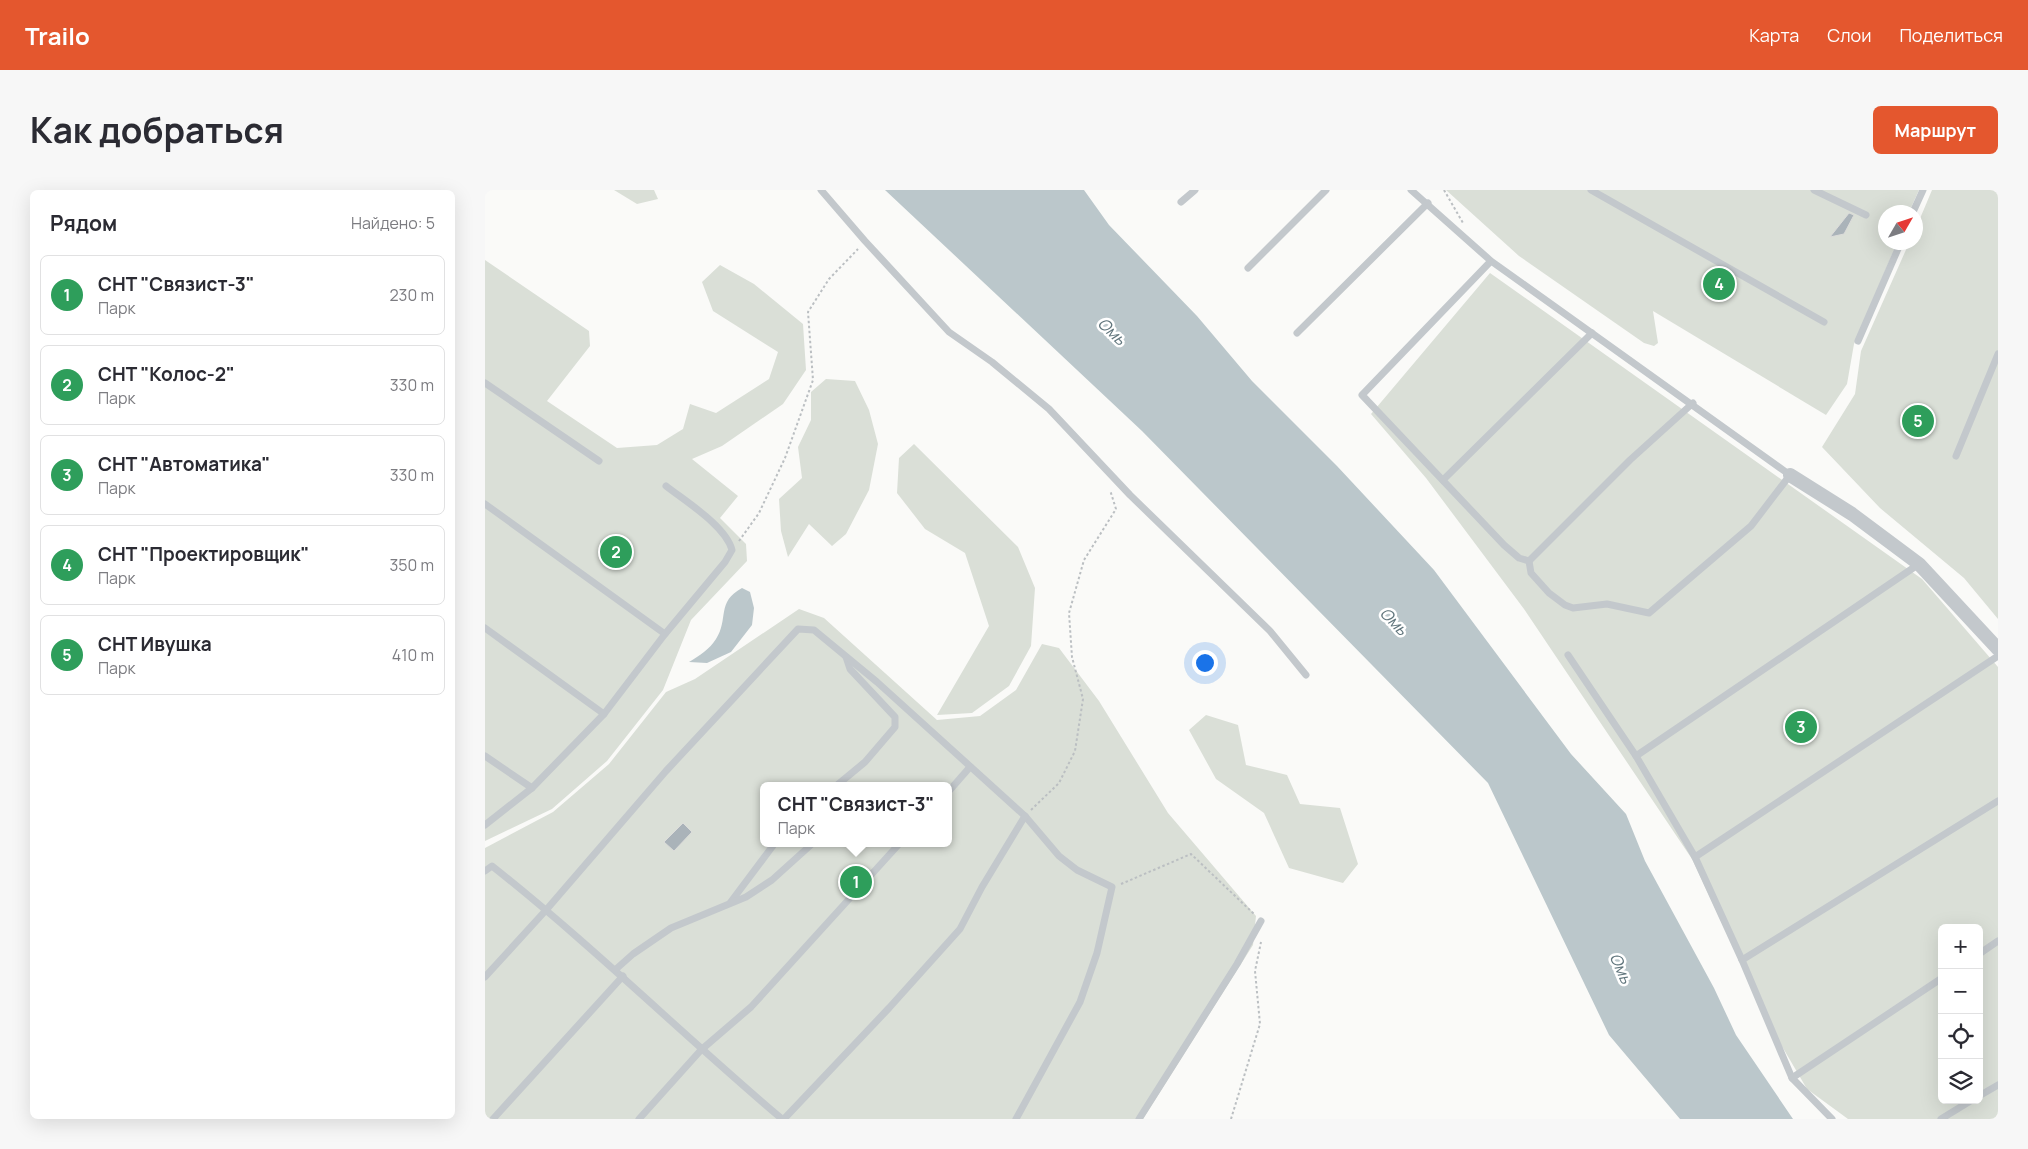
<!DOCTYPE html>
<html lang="ru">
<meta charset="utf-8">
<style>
:root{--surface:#fff;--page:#f7f7f7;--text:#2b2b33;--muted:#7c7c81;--line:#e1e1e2;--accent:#e4572e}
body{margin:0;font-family:Manrope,sans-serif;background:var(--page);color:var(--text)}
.controls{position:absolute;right:15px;bottom:15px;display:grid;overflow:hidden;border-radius:8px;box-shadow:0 5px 20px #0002}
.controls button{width:45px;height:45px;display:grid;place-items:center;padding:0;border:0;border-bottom:1px solid var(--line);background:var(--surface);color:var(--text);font:25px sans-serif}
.compass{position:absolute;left:1393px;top:15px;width:45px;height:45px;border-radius:50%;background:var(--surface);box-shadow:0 5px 20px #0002;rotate:51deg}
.you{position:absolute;left:719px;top:472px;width:18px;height:18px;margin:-12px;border:4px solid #fff;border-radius:50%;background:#1a73e8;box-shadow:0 0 0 8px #1a73e833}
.badge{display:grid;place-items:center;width:32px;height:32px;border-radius:50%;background:var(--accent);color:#fff;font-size:16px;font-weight:700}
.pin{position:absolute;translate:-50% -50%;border:2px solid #fff;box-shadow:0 1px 5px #0006}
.popup{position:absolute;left:275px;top:592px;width:192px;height:65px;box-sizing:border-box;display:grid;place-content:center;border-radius:8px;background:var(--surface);filter:drop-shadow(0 1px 4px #0005);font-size:16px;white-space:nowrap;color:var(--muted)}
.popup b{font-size:19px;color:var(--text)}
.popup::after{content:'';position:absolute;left:50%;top:100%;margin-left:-10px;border:10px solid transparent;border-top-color:var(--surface)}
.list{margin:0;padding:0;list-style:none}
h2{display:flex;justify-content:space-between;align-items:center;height:65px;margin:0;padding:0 20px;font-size:21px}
h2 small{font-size:16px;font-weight:400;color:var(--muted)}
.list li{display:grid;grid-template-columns:32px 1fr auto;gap:15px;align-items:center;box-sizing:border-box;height:80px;margin:0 10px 10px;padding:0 10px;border:1px solid var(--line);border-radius:8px}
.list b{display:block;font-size:19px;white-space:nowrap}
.list p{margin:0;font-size:16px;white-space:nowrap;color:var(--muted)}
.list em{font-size:16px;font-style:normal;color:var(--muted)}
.icon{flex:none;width:28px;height:28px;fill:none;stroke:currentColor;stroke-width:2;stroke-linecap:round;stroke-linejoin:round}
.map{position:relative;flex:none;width:1513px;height:929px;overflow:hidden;border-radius:8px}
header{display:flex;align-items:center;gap:30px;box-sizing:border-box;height:70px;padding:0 25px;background:var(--accent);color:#fff}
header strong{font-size:24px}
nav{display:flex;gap:28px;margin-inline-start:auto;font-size:18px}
.intro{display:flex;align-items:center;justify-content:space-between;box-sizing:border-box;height:120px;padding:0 30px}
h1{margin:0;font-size:35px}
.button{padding:12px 22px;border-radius:8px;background:var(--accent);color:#fff;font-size:18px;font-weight:700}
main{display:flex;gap:30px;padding:0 30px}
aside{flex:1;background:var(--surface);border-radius:8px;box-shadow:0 5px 20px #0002}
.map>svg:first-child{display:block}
.green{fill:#dadfd7;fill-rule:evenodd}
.water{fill:#bbc7cb}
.building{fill:#aab3b9;stroke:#dcdcda}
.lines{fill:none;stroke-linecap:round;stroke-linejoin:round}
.path{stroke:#bbbfc2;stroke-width:2;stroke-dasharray:2.5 2.5;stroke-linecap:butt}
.lane{stroke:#c3c8cc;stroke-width:7}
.street{stroke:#c3c8cc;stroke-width:14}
.labels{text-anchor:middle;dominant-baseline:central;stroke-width:5;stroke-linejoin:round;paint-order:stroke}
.water-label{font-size:16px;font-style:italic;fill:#60757c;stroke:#fff}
</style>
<header>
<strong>Trailo</strong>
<nav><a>Карта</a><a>Слои</a><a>Поделиться</a></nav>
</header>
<div class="intro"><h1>Как добраться</h1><a class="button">Маршрут</a></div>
<main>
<aside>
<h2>Рядом<small>Найдено: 5</small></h2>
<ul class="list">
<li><span class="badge" style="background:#2e9e5b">1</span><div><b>СНТ &quot;Связист-3&quot;</b><p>Парк</p></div><em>230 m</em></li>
<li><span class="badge" style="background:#2e9e5b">2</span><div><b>СНТ &quot;Колос-2&quot;</b><p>Парк</p></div><em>330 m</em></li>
<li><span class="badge" style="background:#2e9e5b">3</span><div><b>СНТ &quot;Автоматика&quot;</b><p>Парк</p></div><em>330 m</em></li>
<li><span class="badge" style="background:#2e9e5b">4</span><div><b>СНТ &quot;Проектировщик&quot;</b><p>Парк</p></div><em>350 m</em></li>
<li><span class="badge" style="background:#2e9e5b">5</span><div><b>СНТ Ивушка</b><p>Парк</p></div><em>410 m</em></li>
</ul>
</aside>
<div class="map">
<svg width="1513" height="929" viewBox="0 0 1513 929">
<rect width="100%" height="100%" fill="#fafaf8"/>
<g class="green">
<polygon points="129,0 169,0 173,9 152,14"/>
<polygon points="961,0 1434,0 1424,22 1400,22 1400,52 1412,53 1369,154 1362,194 1341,225 1168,121 1173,153 1169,156 1159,153 1034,66"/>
<polygon points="1447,0 1513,0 1513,429 1479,388 1395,318 1337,257 1370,204 1376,161 1424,53 1430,52 1431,38"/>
<polygon points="0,70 104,141 105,156 62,211 132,258 172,255 198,239 205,214 231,223 284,189 293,162 228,121 217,92 235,75 269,94 318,134 321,180 298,214 237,256 207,269 253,306 235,328 261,354 262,371 206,430 178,500 122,571 67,619 0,651"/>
<path d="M1005,83L1437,389L1513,477V929H1363L1322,899L1285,836L1207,669L1039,419L941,288L886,224ZM1457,738H1494V910H1457Z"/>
<polygon points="341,189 370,191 384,220 393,254 384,300 361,344 347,356 324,334 303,367 296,341 294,309 317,288 313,257 326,230 326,202"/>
<polygon points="429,254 533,357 550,398 546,456 524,496 487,523 452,525 504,436 480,363 440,339 412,303 414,268"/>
<path d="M314,419L339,428L452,530L495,526L531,500L557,454L574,458L614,511L683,623L771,726L768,755L658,929H0V658L68,622L124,574L181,502L210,489ZM278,596H464V653H278Z"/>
<polygon points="721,525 753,535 761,575 802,585 815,614 855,618 873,674 858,693 804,678 779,623 731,589 704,540"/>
</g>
<g class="water">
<polygon points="400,0 599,0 624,35 712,126 767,191 852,276 949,380 1086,564 1141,624 1160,671 1229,798 1251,845 1308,929 1195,929 1124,845 1003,593 657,241"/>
<path d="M257,398L265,402L269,418L267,435L246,462L222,473L204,472C214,466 225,459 231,449C244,429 231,412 257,398Z"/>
</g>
<g class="building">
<polygon points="1364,23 1369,25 1359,44 1345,47"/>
<polygon points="198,633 207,642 189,661 179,652"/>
</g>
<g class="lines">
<g class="path">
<polyline points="959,0 978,33"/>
<polyline points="254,351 274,323 300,268 328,190 323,122 344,89 373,59"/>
<polyline points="546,620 574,593 590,561 598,509 587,467 584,423 599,370 631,319 625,300"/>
<polyline points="636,694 706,664 769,724"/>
<polyline points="746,929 775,834 770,781 776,752"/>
</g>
<g class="lane">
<polyline points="336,0 380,51 464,142 507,172 564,219 645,305 785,441 821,485"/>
<polyline points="926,0 1006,71 1305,285 1266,336 1164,423 1122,414 1088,418 1080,415 1064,403 1046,383 1044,371 1034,368 1019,355 877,205 1006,71"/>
<polyline points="1106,0 1339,132"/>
<polyline points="1329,0 1381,25"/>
<polyline points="696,12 710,0"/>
<polyline points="1428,22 1438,0"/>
<polyline points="763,78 841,0"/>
<polyline points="812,143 943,13"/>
<polyline points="1373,151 1416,52"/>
<polyline points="0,193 114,271"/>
<polyline points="1471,266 1513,164"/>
<polyline points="958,290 1107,143"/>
<polyline points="0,314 180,444"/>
<polyline points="1044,371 1145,270 1208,213"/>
<polyline points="0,438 119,524"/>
<polyline points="1083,465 1151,566 1210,667 1257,770 1307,888 1347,929"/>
<polyline points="0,566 47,598"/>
<polyline points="1151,566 1434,374"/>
<polyline points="351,596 380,572 410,537 410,527 365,479 361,467"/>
<polyline points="464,601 485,577"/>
<path d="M0,635L47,598L119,524L180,444L240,372L247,360C241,336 200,311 181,296"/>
<polyline points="1210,667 1513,466"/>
<path d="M0,681L7,676C108,756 199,846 297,929"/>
<polyline points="245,713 290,653"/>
<polyline points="1494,764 1513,751"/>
<polyline points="1257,770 1513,611"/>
<polyline points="130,780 148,764 186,738 261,707 287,690 328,653"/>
<polyline points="0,787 62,719 181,581 313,439 329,440 392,492 540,626 574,666 592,680 627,697 612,763 595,812 531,929"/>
<polyline points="1307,888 1457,788"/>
<polyline points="1494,906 1513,895"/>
<polyline points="8,929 138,786"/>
<polyline points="154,929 216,860 266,817 415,653"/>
<polyline points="299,929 404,818 475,739 497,697 540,626"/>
<polyline points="654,929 752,774 776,731"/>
<polyline points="1456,929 1487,910"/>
</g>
<polyline class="street" points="1305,285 1367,324 1434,374 1513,459"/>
</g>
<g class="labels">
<g class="water-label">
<text transform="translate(627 141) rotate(44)">Омь</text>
<text transform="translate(909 431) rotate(46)">Омь</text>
<text transform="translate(1136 778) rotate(66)">Омь</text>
</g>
</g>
</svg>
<div class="controls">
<button>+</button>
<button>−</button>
<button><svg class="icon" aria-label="locate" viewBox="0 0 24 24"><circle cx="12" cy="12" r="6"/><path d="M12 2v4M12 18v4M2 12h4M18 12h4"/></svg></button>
<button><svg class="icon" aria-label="layers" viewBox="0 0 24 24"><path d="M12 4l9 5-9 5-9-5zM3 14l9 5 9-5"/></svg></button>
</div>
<svg class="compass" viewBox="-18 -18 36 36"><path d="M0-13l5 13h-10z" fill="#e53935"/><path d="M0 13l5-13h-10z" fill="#7c7c81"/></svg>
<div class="you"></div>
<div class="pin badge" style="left:371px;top:692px;background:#2e9e5b">1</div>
<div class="popup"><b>СНТ &quot;Связист-3&quot;</b>Парк</div>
<div class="pin badge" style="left:131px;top:362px;background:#2e9e5b">2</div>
<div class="pin badge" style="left:1316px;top:537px;background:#2e9e5b">3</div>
<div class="pin badge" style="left:1234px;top:94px;background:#2e9e5b">4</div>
<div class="pin badge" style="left:1433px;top:231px;background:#2e9e5b">5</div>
</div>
</main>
